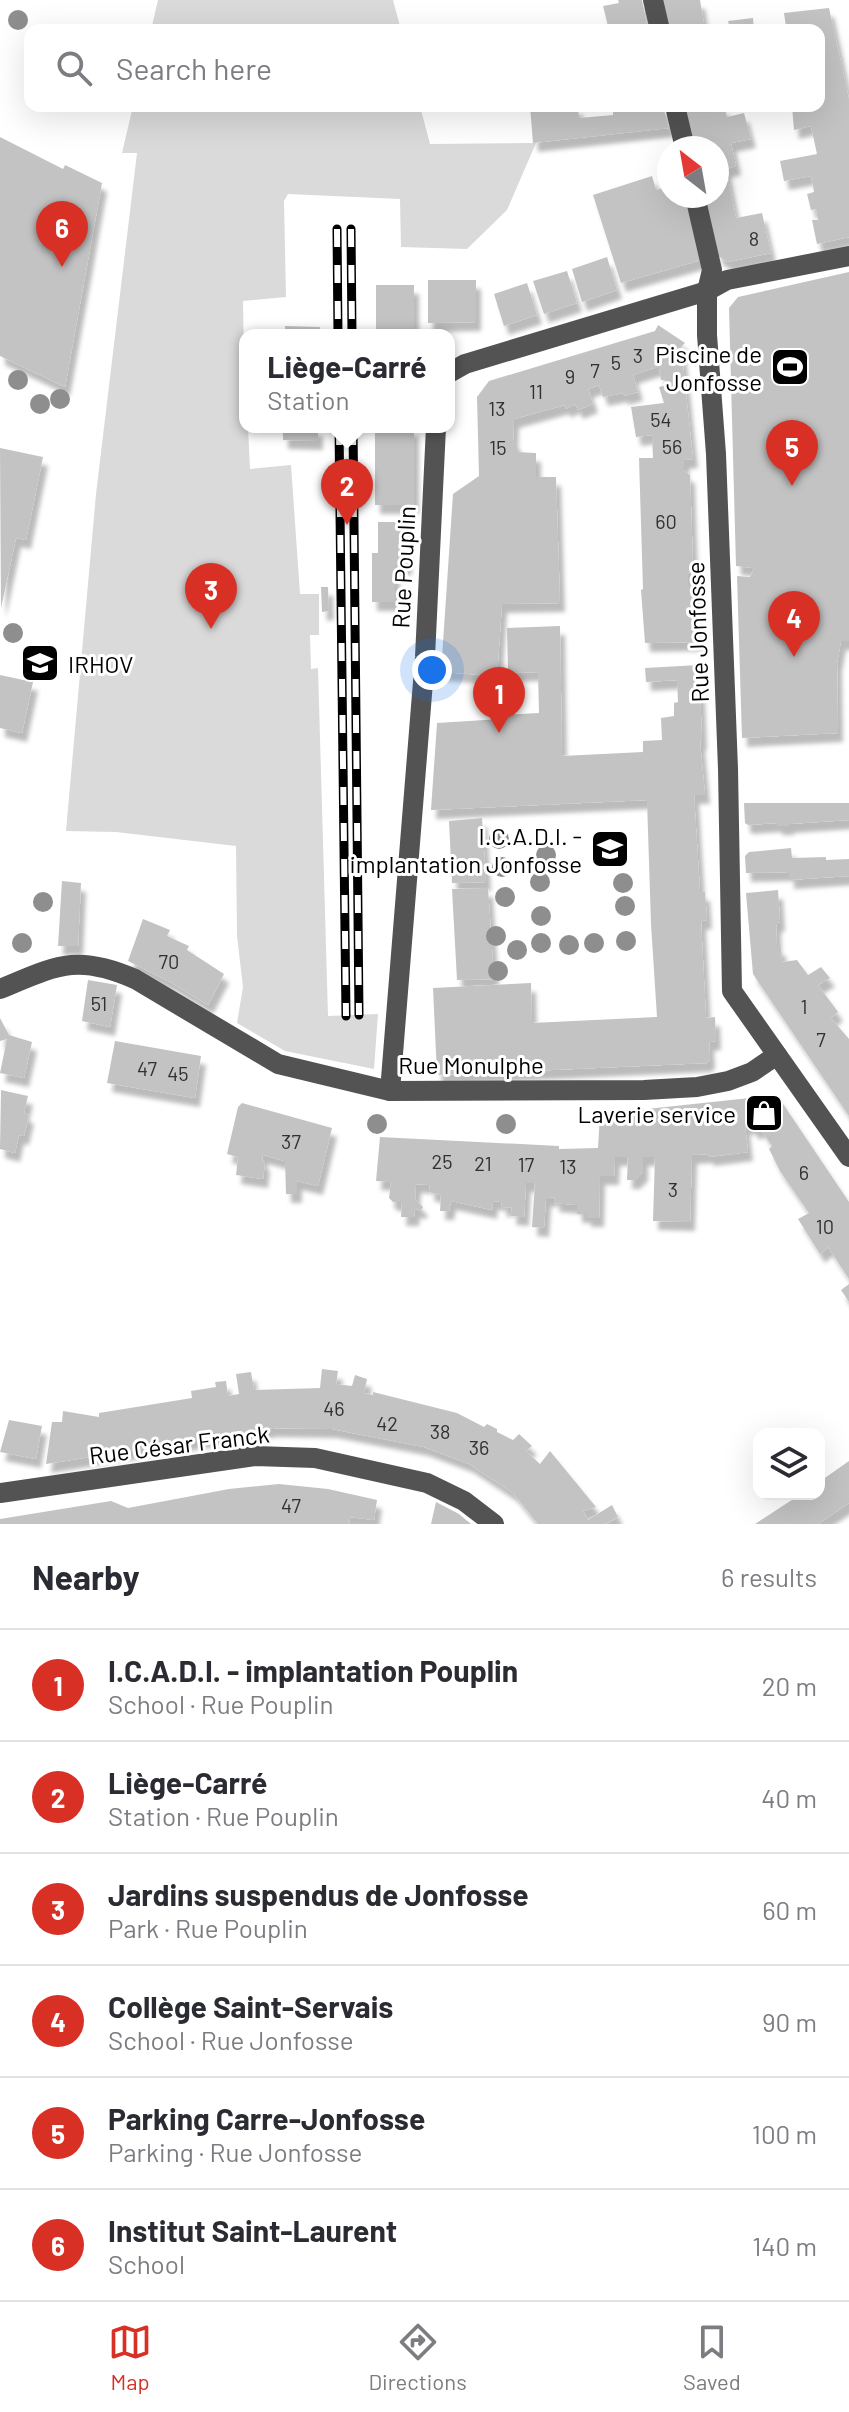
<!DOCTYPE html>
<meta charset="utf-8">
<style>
:root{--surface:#fff;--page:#f2f2f3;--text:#2b2b33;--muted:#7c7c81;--line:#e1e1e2;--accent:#d93025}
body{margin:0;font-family:Barlow,sans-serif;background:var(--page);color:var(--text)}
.controls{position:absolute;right:24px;bottom:24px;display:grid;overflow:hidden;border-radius:16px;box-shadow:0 8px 32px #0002}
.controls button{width:72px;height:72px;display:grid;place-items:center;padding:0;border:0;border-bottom:2px solid var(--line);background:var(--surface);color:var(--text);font:40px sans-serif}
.compass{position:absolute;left:657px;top:136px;width:72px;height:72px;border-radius:50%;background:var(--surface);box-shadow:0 8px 32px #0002;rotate:329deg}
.you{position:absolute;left:432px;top:670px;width:28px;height:28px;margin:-20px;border:6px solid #fff;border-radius:50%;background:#1a73e8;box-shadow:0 0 0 12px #1a73e833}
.badge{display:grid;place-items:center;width:52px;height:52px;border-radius:50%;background:var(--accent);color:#fff;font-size:26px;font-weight:700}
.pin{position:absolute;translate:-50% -66px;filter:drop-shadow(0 2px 4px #0008)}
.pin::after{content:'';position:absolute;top:42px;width:28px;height:24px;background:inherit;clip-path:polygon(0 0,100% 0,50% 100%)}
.popup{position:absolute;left:239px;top:329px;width:216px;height:104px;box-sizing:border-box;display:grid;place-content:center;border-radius:16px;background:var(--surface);filter:drop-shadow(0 2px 6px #0005);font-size:26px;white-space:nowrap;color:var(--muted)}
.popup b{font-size:30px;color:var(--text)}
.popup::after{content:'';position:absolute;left:50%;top:100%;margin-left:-16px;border:16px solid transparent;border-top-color:var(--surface)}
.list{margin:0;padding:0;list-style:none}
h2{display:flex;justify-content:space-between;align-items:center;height:104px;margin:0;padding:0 32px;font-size:34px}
h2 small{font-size:26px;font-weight:400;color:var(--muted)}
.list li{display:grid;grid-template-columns:52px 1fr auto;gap:24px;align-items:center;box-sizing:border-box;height:112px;padding:0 32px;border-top:2px solid var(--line)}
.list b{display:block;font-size:30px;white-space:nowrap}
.list p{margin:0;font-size:26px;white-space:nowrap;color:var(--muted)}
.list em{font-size:26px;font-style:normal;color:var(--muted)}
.icon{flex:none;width:44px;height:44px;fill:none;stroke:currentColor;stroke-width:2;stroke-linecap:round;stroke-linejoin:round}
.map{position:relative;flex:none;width:849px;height:1524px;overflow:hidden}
.search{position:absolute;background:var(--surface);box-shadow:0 8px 32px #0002;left:24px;right:24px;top:24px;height:88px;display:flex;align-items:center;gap:20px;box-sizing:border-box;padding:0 28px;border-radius:16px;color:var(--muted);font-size:30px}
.sheet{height:776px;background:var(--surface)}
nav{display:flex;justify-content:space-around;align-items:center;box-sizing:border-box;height:112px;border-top:2px solid var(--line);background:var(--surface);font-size:22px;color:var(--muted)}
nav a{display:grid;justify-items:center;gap:4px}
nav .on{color:var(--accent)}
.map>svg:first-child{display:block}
.green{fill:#dadada}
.building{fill:#c3c3c3;filter:url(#shadow)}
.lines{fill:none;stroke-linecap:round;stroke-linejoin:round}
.minor{stroke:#535353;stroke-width:20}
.rail-casing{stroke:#000;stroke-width:9}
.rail{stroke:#fff;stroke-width:6;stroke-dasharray:18;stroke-linecap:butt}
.tree{fill:#8e8e8e}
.labels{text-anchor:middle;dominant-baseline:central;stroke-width:6;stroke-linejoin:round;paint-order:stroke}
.number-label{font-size:20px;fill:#313131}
.poi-label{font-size:24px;fill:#000;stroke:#fff;text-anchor:end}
.street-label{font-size:24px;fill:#000;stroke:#fff}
</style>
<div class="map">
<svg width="849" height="1524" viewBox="0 0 849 1524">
<defs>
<filter id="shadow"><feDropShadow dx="5" dy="9" stdDeviation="2" flood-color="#0004"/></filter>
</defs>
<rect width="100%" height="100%" fill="#fff"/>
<g class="green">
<polygon points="158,0 393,0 401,30 151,30"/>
<polygon points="133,106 420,106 430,144 536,143 507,210 467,249 401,247 400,199 288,194 284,201 286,297 243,301 245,427 248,427 250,469 291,465 300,594 319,594 319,635 310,635 311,669 318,668 328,1016 378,1014 374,1069 285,1051 237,1023 243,987 237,936 236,846 116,832 66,831 96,494 137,153 122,153"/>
</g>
<g class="building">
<polygon points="618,0 642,0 648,30 609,30 603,6 619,3"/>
<polygon points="661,0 700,0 705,30 667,30"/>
<polygon points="829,8 849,99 849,237 817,244 812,220 818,220 816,209 811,210 807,194 814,192 811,176 784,181 780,161 817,154 811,126 794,130 792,106 819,106 819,30 777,30 777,28 786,27 784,13"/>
<polygon points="753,18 754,30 710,30 729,25 728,21"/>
<polygon points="530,106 578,106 579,118 613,115 613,112 636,110 635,106 663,106 669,128 533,143"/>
<polygon points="684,106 724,106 727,117 744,113 751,139 731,143 736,166 726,169 736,218 762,213 771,253 728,262 718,256 703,196 717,196 717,148 693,148"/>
<polygon points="0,137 63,169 65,165 102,183 65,387 0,356"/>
<polygon points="652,176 656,190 669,186 669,196 689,196 701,260 621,283 593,195"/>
<polygon points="607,257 617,290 582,302 572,269"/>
<polygon points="567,271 577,303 544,314 533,281"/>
<polygon points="849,272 849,641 841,641 837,663 838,733 742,738 737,576 750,577 754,568 736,566 729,308 738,297"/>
<polygon points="428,280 476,280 476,322 428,323"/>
<polygon points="527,283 537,315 504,326 494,294"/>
<rect x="376" y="285" width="38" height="50"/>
<polygon points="658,325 685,343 681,347 693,459 684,460 684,471 690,475 693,566 688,574 688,586 697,586 699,642 645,643 641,590 643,589 639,458 653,458 652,435 636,437 631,407 664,403 659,387 666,385 665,380 661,380 659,368 654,368 633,375 638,392 623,396 623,393 603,397 599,385 588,389 593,404 578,410 575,404 566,409 565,405 514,419 513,441 516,441 516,452 536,453 536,477 556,477 560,603 502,604 497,676 441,672 453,494 479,476 477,397 489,381 655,331"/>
<polygon points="285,326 320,327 320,335 285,335"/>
<polygon points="283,427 318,427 318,441 283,440"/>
<rect x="375" y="427" width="39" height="78"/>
<polygon points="0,448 43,457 26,540 16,538 1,608"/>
<polygon points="378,522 407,522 407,566 395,566 395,602 372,602 372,553 378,553"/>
<polygon points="321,587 328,587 329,611 322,612"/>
<polygon points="560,626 562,756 643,752 643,741 662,740 661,718 674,716 674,703 678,702 677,680 646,682 645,668 699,665 702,741 700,742 705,795 694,795 700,892 705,892 707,920 701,921 706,1018 715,1017 716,1041 709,1042 710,1059 707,1063 437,1075 433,988 531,983 532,1023 657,1017 651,924 647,800 431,810 437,723 501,719 501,715 539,713 538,672 508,673 507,628"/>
<polygon points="0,675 33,682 22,733 0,728"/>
<polygon points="744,803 849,803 849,820 789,824 789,826 777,826 777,823 748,825 745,823"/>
<polygon points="482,818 486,882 452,883 449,821"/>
<polygon points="791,848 792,858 826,857 826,860 849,859 849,876 789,880 789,872 746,873 745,856 749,852"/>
<polygon points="62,881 81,883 78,946 58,946"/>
<polygon points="488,888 494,979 457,980 452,889"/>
<polygon points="778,890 780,922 777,923 776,927 777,947 781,947 782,962 797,960 808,975 821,967 830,978 818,985 838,1012 831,1018 849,1039 849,1116 753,974 746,893"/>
<polygon points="143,919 170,930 167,936 189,946 187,950 224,974 208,1005 172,983 128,961"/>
<polygon points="88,980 117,985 110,1027 82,1021"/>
<polygon points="0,1018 9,1035 32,1042 24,1078 0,1073 7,1039 0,1041"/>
<polygon points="115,1041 201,1056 195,1098 107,1083"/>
<polygon points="1,1090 28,1096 24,1113 29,1115 24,1136 19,1135 15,1153 0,1149"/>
<polygon points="777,1095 849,1202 849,1279 828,1247 820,1254 798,1219 809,1213 780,1171 769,1149 772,1146 760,1128 755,1131 750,1125 745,1126 748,1152 709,1157 708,1154 692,1155 690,1222 653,1221 655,1157 643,1157 643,1172 635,1180 627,1180 628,1157 615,1157 614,1176 600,1176 599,1218 586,1218 586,1214 577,1214 577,1205 554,1203 555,1197 546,1198 544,1228 532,1227 535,1183 526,1183 524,1217 511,1216 512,1207 501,1208 502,1202 493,1201 492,1210 451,1201 449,1211 440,1211 441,1195 429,1192 430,1185 416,1184 415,1199 423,1207 421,1210 415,1209 414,1217 401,1217 402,1202 393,1202 389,1198 391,1182 376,1181 380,1137 559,1146 559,1149 598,1148 600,1114"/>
<polygon points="242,1103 332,1128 318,1186 297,1181 297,1194 286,1194 285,1161 263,1155 262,1160 265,1162 263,1179 236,1175 238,1157 227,1154 238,1107"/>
<polygon points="849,1284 849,1302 841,1290"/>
<polygon points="322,1369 338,1371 336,1384 352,1386 355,1375 367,1379 364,1393 373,1395 373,1392 457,1413 484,1427 487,1424 497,1429 497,1432 513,1440 519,1434 532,1446 526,1451 540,1464 550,1451 596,1507 583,1511 588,1520 612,1505 618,1517 605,1524 538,1524 513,1493 469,1464 424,1447 332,1429 272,1428 46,1464 52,1422 62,1422 63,1411 99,1417 99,1413 192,1398 191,1391 216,1387 215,1382 226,1381 228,1396 239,1394 236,1374 251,1372 254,1390 320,1388"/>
<polygon points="9,1420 42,1426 36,1459 0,1452"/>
<polygon points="849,1461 849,1503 818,1524 755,1524 801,1494 819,1494 819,1482"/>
<polygon points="279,1484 328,1489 377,1500 374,1520 350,1517 349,1524 0,1524 0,1519 111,1501 128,1508 229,1489"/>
<polygon points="436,1502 459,1514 471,1524 431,1524"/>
</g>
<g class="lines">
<g class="minor">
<polyline points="653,0 660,30"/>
<polyline points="675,106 685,148"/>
<polyline points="695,196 712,270 707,291 707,335 716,454 728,769 732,991 849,1157"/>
<polyline points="449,373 465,364 707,291 727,280 849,256"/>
<path d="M0,989C56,966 76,953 135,979L278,1064L390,1091L644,1090L697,1087L728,1081L752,1072L777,1055"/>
<polyline points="390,1091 425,657 436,427"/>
<polyline points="0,1493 255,1456 315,1458 427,1483 464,1501 494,1524"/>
</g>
<g class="rail-casing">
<g id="rail">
<polyline points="337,229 338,335"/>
<polyline points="351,229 352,335"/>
<polyline points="339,427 346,1016"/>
<polyline points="353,427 359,1015"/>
</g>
</g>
<use href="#rail" class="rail"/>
</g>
<g class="tree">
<circle cx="18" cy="20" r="10"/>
<circle cx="18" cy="380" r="10"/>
<circle cx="60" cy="399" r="10"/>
<circle cx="40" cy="404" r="10"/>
<circle cx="13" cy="633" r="10"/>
<circle cx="499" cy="839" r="10"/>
<circle cx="546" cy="855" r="10"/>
<circle cx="502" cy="867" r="10"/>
<circle cx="540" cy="882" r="10"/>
<circle cx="623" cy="883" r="10"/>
<circle cx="505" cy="897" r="10"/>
<circle cx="43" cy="902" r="10"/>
<circle cx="625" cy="906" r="10"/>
<circle cx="541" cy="916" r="10"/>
<circle cx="496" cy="936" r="10"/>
<circle cx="626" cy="941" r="10"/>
<circle cx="22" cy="943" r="10"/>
<circle cx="541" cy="943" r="10"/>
<circle cx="594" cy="943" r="10"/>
<circle cx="569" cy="945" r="10"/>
<circle cx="517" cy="950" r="10"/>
<circle cx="498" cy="971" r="10"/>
<circle cx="377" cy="1124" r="10"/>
<circle cx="506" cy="1124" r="10"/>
</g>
<defs>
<g id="stadium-square" transform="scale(2)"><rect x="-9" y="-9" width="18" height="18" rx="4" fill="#000" stroke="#fff"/><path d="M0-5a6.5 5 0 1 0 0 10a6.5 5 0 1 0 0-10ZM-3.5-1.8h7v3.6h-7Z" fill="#fff"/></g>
<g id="school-square" transform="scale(2)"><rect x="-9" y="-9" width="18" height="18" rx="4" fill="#000" stroke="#fff"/><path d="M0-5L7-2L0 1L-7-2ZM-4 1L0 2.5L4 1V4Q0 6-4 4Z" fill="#fff"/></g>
<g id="shop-square" transform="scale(2)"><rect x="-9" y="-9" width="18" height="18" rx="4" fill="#000" stroke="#fff"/><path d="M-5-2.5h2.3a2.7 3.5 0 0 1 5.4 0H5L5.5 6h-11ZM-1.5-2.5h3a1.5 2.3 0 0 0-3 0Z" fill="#fff"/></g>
</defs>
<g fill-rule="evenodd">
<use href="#stadium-square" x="790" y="367"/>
<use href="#school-square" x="40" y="663"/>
<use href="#school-square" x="610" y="849"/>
<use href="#shop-square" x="764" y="1113"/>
</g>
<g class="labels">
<g class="number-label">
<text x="754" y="238">8</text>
<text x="638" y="355">3</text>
<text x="616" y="362">5</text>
<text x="595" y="370">7</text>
<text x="570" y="376">9</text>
<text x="536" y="391">11</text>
<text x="497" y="408">13</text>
<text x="661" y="419">54</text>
<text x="672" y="446">56</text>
<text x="498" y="447">15</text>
<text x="666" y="521">60</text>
<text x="169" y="961">70</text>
<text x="99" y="1003">51</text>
<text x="804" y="1006">1</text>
<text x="821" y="1039">7</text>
<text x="147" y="1068">47</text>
<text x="178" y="1073">45</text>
<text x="291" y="1141">37</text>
<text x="442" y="1161">25</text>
<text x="483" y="1163">21</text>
<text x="526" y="1164">17</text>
<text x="568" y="1166">13</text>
<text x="804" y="1172">6</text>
<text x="673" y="1189">3</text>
<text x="825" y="1226">10</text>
<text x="334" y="1408">46</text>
<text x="387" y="1423">42</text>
<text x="440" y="1431">38</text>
<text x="479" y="1447">36</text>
<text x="291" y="1505">47</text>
</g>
<g class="poi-label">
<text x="762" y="353">Piscine de<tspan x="762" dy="28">Jonfosse</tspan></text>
<text x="68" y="663" text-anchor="start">IRHOV</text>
<text x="582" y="835">I.C.A.D.I. -<tspan x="582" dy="28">implantation Jonfosse</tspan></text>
<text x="736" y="1113">Laverie service</text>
</g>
<g class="street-label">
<text transform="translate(403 567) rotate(-87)">Rue Pouplin</text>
<text transform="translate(697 632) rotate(-92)">Rue Jonfosse</text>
<text x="471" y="1064">Rue Monulphe</text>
<text transform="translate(179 1444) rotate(-7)">Rue César Franck</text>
</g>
</g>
</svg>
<div class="controls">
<button><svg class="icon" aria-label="layers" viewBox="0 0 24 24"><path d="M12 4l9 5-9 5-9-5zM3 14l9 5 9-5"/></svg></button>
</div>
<svg class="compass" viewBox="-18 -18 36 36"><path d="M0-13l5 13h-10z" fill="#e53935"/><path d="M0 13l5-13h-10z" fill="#7c7c81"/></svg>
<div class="you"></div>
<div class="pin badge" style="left:499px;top:733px">1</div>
<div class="pin badge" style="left:347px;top:525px">2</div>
<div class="popup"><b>Liège-Carré</b>Station</div>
<div class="pin badge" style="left:211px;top:629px">3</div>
<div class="pin badge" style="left:794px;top:657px">4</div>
<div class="pin badge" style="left:792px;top:486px">5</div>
<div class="pin badge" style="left:62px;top:267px">6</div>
<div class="search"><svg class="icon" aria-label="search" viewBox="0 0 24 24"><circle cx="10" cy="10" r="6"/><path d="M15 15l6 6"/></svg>Search here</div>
</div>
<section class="sheet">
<h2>Nearby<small>6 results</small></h2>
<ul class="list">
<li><span class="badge">1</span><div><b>I.C.A.D.I. - implantation Pouplin</b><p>School · Rue Pouplin</p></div><em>20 m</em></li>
<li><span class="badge">2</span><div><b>Liège-Carré</b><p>Station · Rue Pouplin</p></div><em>40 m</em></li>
<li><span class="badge">3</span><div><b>Jardins suspendus de Jonfosse</b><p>Park · Rue Pouplin</p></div><em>60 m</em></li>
<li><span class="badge">4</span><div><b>Collège Saint-Servais</b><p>School · Rue Jonfosse</p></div><em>90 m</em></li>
<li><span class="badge">5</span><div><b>Parking Carre-Jonfosse</b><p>Parking · Rue Jonfosse</p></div><em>100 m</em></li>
<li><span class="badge">6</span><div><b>Institut Saint-Laurent</b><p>School</p></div><em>140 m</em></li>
</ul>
</section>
<nav>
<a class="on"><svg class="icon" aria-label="map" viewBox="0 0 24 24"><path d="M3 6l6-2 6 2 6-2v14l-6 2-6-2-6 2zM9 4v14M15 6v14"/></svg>Map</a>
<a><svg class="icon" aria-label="directions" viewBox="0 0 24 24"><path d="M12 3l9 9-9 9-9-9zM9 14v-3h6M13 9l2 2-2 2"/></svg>Directions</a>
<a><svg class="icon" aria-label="saved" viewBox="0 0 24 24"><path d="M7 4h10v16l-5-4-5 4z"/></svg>Saved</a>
</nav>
